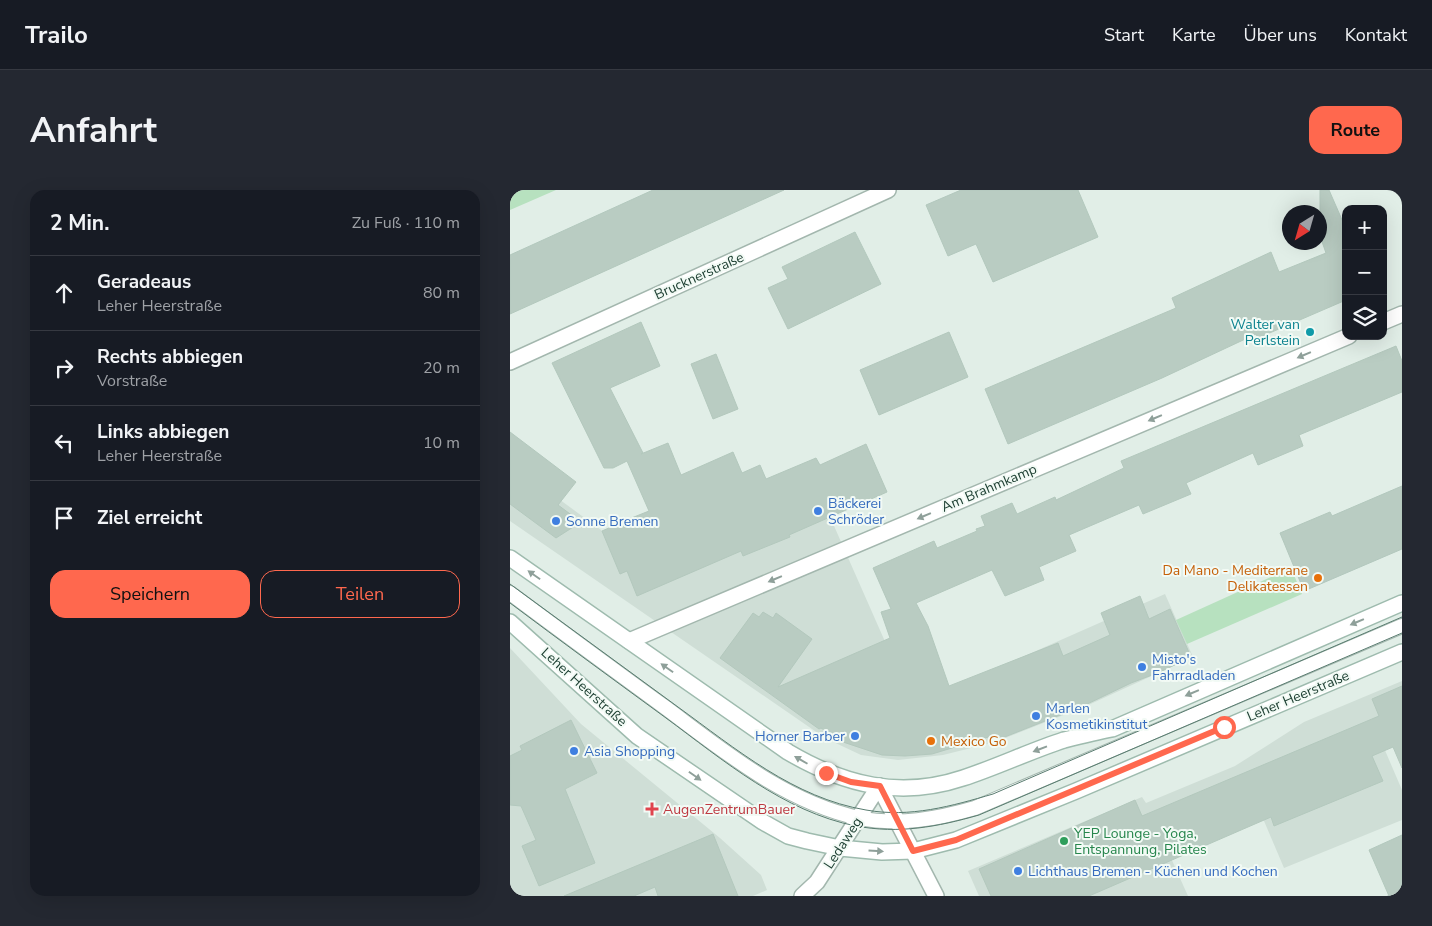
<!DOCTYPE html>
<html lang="de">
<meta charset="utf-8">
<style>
:root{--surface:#171b24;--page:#242831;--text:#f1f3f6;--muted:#9ea1a6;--line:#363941;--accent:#ff684e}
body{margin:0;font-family:"Nunito Sans",sans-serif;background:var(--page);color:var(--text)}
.controls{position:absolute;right:15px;top:15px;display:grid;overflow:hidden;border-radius:10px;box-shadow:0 5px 20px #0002}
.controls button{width:45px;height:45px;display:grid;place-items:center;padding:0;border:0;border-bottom:1px solid var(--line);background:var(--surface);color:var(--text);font:25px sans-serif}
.compass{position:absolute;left:772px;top:15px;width:45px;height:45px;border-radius:50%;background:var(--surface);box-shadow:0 5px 20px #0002;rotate:217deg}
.stop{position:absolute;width:15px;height:15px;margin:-11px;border:4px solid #ff684e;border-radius:50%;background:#fff}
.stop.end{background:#ff684e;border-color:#fff;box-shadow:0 1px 5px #0008}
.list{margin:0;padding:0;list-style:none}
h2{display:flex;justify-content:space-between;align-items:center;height:65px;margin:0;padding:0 20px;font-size:21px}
h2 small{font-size:16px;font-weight:400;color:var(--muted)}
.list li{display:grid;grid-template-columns:32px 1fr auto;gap:15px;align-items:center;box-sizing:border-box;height:75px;padding:0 20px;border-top:1px solid var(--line)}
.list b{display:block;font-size:19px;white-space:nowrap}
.list p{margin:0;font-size:16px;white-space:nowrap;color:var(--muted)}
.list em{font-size:16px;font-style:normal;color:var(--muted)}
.actions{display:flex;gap:10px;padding:15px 20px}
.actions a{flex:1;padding:11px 0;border:1px solid var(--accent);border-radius:15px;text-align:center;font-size:18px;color:var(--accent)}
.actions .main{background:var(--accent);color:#111}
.icon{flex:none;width:28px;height:28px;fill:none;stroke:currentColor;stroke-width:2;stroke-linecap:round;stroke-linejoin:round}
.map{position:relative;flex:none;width:892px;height:706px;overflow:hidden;border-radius:15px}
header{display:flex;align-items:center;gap:30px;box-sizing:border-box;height:70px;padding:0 25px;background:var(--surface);border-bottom:1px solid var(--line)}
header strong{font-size:24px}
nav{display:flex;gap:28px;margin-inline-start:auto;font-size:18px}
.intro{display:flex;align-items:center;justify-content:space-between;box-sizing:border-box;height:120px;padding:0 30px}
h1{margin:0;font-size:35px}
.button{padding:12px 22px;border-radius:15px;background:var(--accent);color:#111;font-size:18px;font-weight:700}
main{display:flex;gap:30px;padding:0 30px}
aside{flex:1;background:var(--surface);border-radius:15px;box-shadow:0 5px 20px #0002}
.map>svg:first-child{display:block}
.built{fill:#cfded6}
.green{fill:#b7e1bf}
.building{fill:#b9ccc2;stroke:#b3c8bd}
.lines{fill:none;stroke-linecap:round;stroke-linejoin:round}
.service-casing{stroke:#a3b7ae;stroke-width:16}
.minor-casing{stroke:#a3b7ae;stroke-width:18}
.secondary-casing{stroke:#9ebbae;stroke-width:18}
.service{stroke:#fff;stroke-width:14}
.minor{stroke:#fff;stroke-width:15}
.secondary{stroke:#fff;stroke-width:15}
.tram{stroke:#597c70;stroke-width:1}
.oneway{fill:#8fa09a}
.route{stroke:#ff684e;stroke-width:6}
.culture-dot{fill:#0f9aa8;stroke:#f2faf5;stroke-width:2}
.shop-dot{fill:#3f7fe0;stroke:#f2faf5;stroke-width:2}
.food-dot{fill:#e8710a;stroke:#f2faf5;stroke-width:2}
.health-dot{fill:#e0444e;stroke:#f2faf5;stroke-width:2}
.leisure-dot{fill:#2e9e5b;stroke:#f2faf5;stroke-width:2}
.labels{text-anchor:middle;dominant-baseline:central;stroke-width:4;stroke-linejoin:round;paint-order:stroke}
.street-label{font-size:14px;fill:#1f4134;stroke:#f2faf5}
.culture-label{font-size:14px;fill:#0d838f;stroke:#f2faf5;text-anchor:end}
.shop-label{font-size:14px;fill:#366cbe;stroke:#f2faf5;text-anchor:start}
.food-label{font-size:14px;fill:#c56008;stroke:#f2faf5;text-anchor:end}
.health-label{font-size:14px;fill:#be3a42;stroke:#f2faf5;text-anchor:start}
.leisure-label{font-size:14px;fill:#27864d;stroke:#f2faf5;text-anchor:start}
</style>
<header>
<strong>Trailo</strong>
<nav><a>Start</a><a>Karte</a><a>Über uns</a><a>Kontakt</a></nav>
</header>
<div class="intro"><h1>Anfahrt</h1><a class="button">Route</a></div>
<main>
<aside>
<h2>2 Min.<small>Zu Fuß · 110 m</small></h2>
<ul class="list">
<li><svg class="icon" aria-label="ahead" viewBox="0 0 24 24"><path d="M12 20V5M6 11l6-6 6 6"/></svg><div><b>Geradeaus</b><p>Leher Heerstraße</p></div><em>80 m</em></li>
<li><svg class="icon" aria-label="right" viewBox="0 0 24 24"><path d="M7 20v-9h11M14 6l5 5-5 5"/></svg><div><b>Rechts abbiegen</b><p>Vorstraße</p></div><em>20 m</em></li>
<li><svg class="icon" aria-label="left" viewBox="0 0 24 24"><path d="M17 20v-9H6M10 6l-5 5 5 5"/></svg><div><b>Links abbiegen</b><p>Leher Heerstraße</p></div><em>10 m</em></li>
<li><svg class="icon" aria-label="arrive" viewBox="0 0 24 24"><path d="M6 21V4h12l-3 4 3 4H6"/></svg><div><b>Ziel erreicht</b></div></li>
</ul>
<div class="actions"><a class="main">Speichern</a><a>Teilen</a></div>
</aside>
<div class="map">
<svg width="892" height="706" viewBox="0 0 892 706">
<rect width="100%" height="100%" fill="#e1eee7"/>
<g class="built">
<polygon points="0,273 125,365 302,286 403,515 655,404 683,467 574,517 485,552 433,565 388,570 351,565 315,548 0,331"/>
<polygon points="0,458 71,534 210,648 251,685 257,700 243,706 0,706"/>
<polygon points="892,491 892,533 868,544 892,600 892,630 774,678 740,598 647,637 678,706 469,706 458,681 632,607 636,613 725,576 794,532"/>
</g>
<g class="green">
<polygon points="0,0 46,0 0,20"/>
<polygon points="781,378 792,404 677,454 666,430"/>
</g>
<g class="building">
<polygon points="143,0 274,0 0,124 0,65"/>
<polygon points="451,0 568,0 588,47 483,92 466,54 438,66 416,15"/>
<polygon points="810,0 819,0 836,39 836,110 748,148 746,144 652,188 498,254 475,199 666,118 662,108 761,62 769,82 816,63 810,46"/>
<polygon points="345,42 371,94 278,139 258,98 278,89 272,77"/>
<polygon points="131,132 150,176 100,198 133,263 131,264 158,253 171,285 223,262 232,283 250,275 256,289 306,268 310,275 356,254 377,302 279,345 280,347 233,366 231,361 127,406 117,381 110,384 92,341 117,330 121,333 119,329 139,321 117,271 103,278 94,278 42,173"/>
<polygon points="439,142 458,187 369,225 350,180"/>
<polygon points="886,156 892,171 892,202 789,245 793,256 748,275 743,263 676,293 681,304 633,324 629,315 559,345 566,361 529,377 534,390 495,406 482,380 406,413 418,436 439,496 548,453 553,466 600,445 591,423 630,406 639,429 660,419 681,467 650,482 621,493 573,516 487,550 485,545 422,564 395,566 372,565 333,552 311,538 309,539 210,468 243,423 249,427 253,422 263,428 266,423 302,449 268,497 380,448 371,422 381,419 363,378 424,351 427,358 467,341 466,339 475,336 471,326 502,313 507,324 545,307 546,310 614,278 611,271"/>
<polygon points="206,164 228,219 203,229 181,174"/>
<polygon points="0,242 66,292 48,315 71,332 46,348 0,314"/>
<polygon points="892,296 892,359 794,401 770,343 820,322 822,326"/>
<polygon points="892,496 892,578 883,557 862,566 873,591 764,636 761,627 579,706 481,706 469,679 625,610 632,626 869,526 862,509"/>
<polygon points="61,530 87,583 55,599 85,673 29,696 12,656 26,650 11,616 0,615 0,566 12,560 10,556"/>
<polygon points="203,644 228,706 148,706 145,697 124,706 54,706"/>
<polygon points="892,645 892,706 879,706 859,660"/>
</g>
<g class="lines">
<g class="service-casing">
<path id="service" d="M0,403C52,442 104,480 156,518C215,562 275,612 349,628C388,636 427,629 465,618L892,436"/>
</g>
<g class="minor-casing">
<g id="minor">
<polyline points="873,132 892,124"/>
<polyline points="0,172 378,0"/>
<polyline points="119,451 839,146"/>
<polyline points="369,596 426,706"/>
<polyline points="292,706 307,692 369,596"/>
</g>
</g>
<g class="secondary-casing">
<g id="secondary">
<path d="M0,368L278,562C334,595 390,609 453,588C487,577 520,561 554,550C570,546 586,542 602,539L892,413"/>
<polyline points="0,432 127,546 253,632 278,646 297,651 330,658 372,662 403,661 446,650 566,601 892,462"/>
</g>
</g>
<use href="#service" class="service"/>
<use href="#minor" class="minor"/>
<use href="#secondary" class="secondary"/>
<g class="tram">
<path d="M0,394C56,435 112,476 168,517C226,559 284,608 356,620C400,628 442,616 483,604L892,427"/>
<path d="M0,413C52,452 104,490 156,528C213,570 274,622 346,636C389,644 427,637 469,625L892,443"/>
</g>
</g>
<defs><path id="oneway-solid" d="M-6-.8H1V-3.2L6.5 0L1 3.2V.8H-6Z" transform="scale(1.25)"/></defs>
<g class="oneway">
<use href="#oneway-solid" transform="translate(794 165) rotate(157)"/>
<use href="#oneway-solid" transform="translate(645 228) rotate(157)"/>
<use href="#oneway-solid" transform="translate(414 326) rotate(157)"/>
<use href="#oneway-solid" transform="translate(24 385) rotate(-145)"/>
<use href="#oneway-solid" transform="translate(265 389) rotate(157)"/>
<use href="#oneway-solid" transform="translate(847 432) rotate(157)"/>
<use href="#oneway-solid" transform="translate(157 478) rotate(-145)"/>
<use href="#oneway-solid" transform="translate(682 503) rotate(157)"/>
<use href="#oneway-solid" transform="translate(530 559) rotate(159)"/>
<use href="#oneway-solid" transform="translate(291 570) rotate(-150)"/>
<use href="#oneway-solid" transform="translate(185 586) rotate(35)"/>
<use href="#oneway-solid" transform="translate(366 661) rotate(4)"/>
</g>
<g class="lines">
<polyline class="route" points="316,583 341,592 370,596 403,661 446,650 714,537"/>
</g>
<circle class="culture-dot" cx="800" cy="142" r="5"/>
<g class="shop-dot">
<circle cx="308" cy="321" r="5"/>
<circle cx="46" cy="331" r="5"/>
<circle cx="632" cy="477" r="5"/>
<circle cx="526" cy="526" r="5"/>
<circle cx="345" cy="546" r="5"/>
<circle cx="64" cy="561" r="5"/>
<circle cx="508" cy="681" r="5"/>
</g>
<g class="food-dot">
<circle cx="808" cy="388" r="5"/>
<circle cx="421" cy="551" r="5"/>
</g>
<path class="health-dot" d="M139.5 611.5h5v5h5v5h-5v5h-5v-5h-5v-5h5z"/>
<circle class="leisure-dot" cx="554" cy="651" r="5"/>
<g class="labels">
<g class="street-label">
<text transform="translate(189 86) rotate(-24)">Brucknerstraße</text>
<text transform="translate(479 298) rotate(-23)">Am Brahmkamp</text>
<text transform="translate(74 497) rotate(42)">Leher Heerstraße</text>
<text transform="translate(788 506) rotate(-23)">Leher Heerstraße</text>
<text transform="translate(333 653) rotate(-57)">Ledaweg</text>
</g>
<g class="culture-label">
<text x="790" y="134">Walter van<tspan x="790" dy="16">Perlstein</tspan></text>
</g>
<g class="shop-label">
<text x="318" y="313">Bäckerei<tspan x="318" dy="16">Schröder</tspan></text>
<text x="56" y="331">Sonne Bremen</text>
<text x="642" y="469">Misto's<tspan x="642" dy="16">Fahrradladen</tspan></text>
<text x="536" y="518">Marlen<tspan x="536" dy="16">Kosmetikinstitut</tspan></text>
<text x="335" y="546" text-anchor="end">Horner Barber</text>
<text x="74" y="561">Asia Shopping</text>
<text x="518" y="681">Lichthaus Bremen - Küchen und Kochen</text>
</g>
<g class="food-label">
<text x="798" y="380">Da Mano - Mediterrane<tspan x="798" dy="16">Delikatessen</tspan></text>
<text x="431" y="551" text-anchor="start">Mexico Go</text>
</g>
<g class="health-label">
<text x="153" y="619">AugenZentrumBauer</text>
</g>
<g class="leisure-label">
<text x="564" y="643">YEP Lounge - Yoga,<tspan x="564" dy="16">Entspannung, Pilates</tspan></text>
</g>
</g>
</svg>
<div class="controls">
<button>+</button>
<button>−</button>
<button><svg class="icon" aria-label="layers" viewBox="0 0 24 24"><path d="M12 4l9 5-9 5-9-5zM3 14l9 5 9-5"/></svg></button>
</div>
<svg class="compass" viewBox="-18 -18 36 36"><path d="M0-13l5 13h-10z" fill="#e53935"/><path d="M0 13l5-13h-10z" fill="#9ea1a6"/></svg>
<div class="stop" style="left:714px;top:537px"></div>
<div class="stop end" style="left:316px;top:583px"></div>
</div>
</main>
